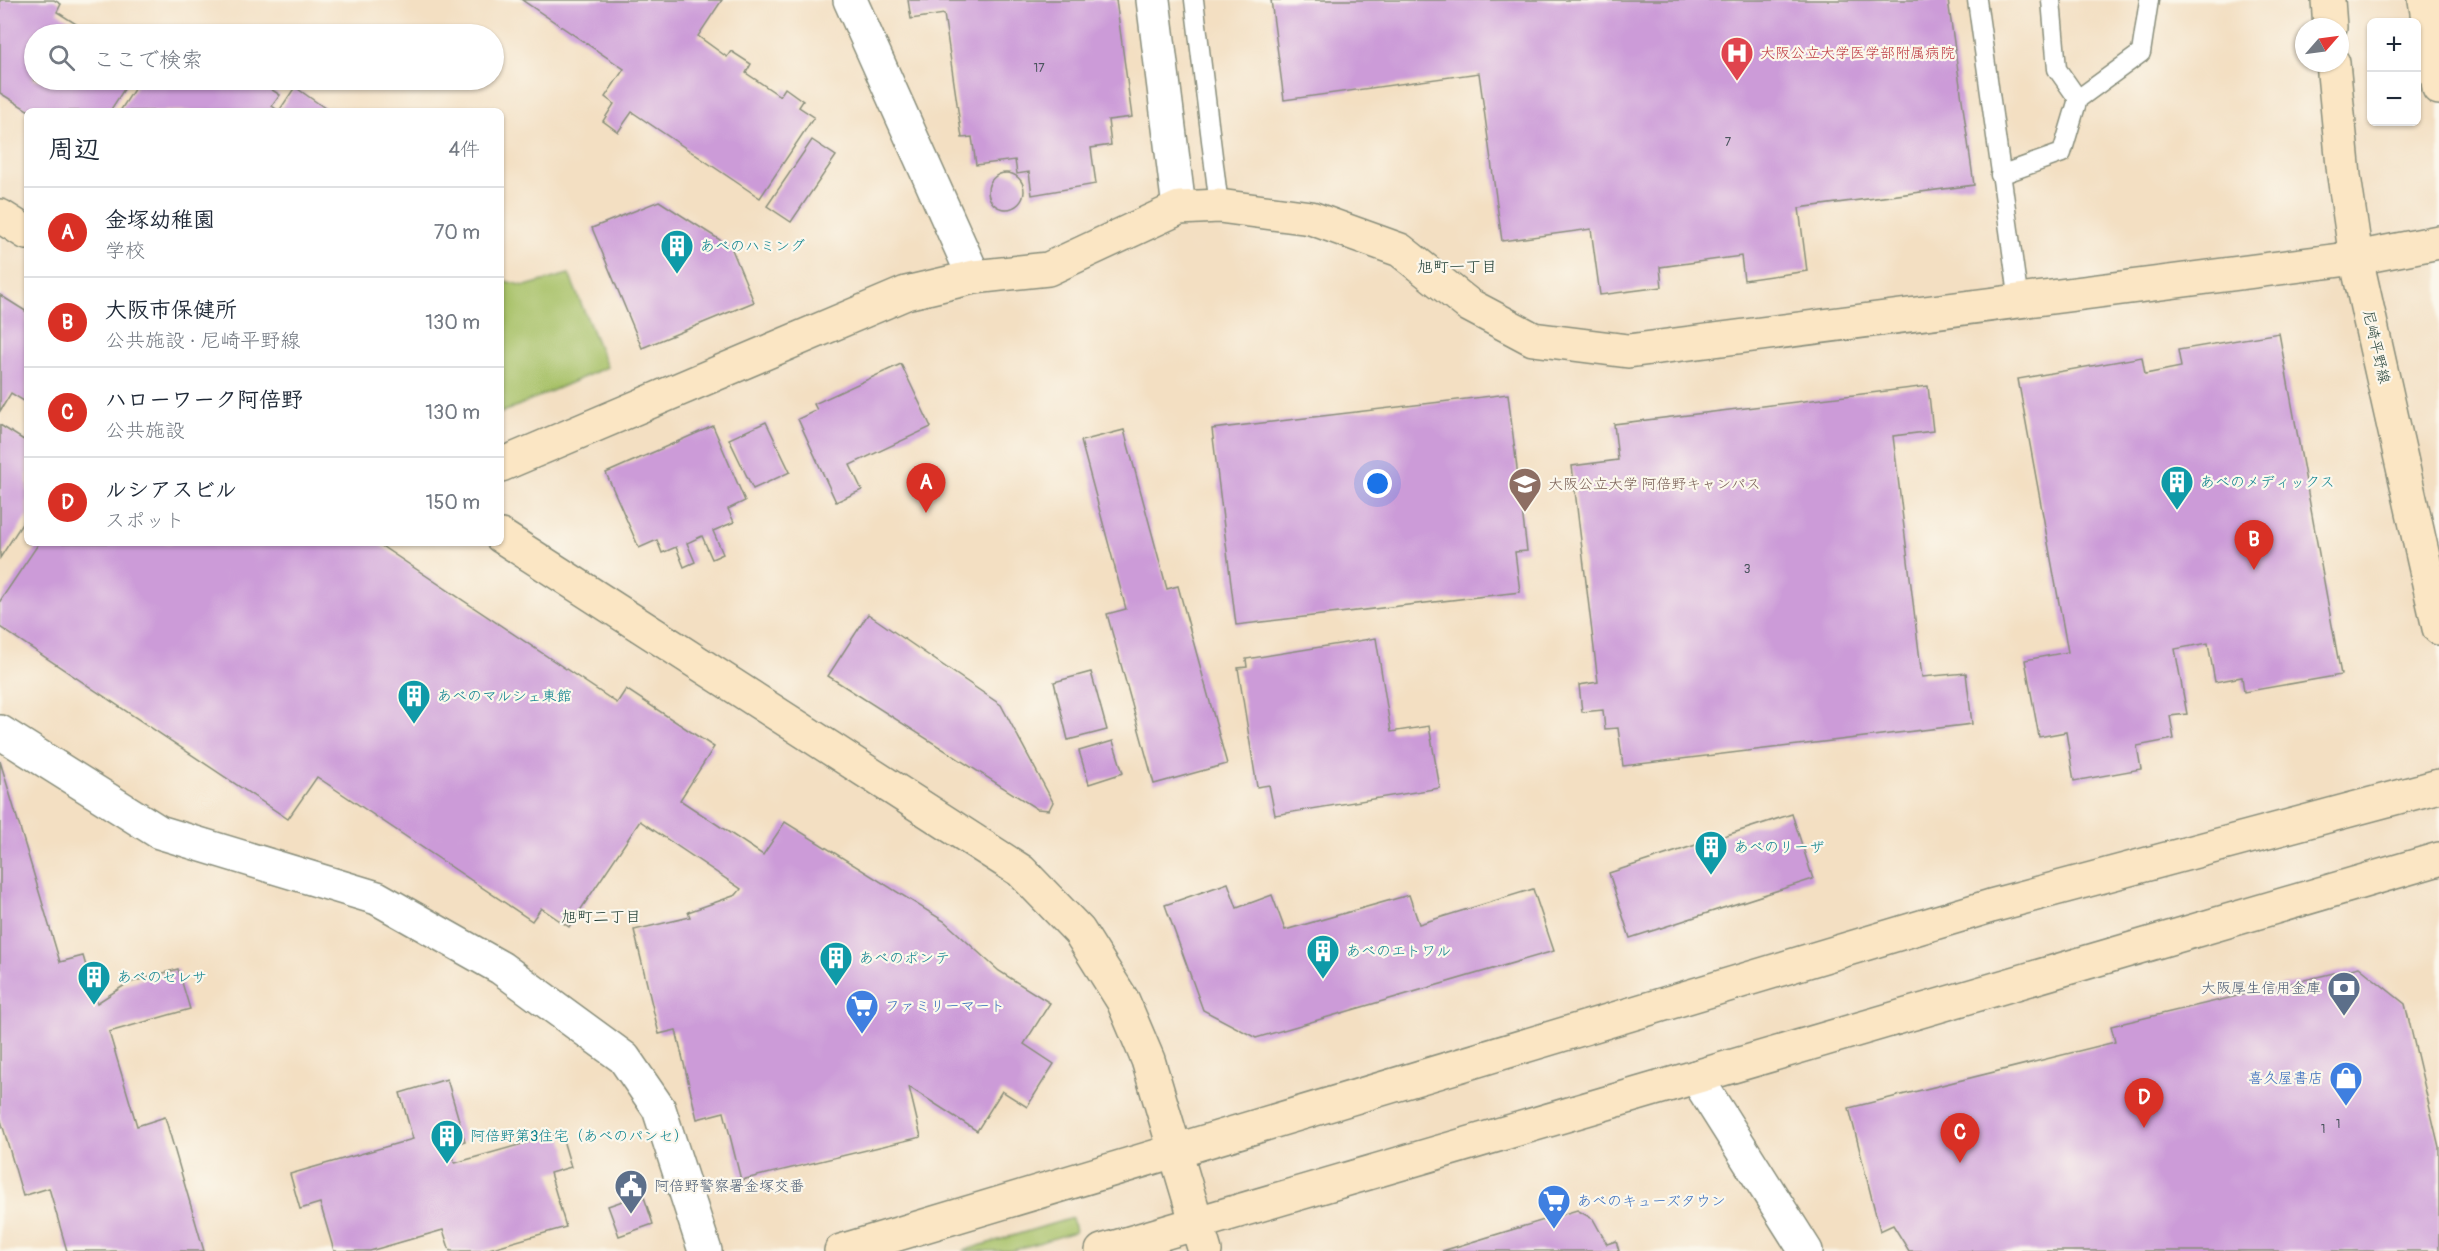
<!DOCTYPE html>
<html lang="ja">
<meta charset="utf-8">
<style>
:root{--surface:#fff;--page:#f6f6f7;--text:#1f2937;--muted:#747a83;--line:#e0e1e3;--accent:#d93025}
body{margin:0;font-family:Pangolin,"Klee One",sans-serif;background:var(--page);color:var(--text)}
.controls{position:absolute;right:18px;top:18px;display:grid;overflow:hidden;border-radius:9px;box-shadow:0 2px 4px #0004}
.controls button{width:54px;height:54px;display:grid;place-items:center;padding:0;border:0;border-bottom:2px solid var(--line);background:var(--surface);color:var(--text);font:30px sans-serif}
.compass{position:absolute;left:2295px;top:18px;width:54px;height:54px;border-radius:50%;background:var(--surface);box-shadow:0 2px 4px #0004;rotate:62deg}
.you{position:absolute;left:1378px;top:484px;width:21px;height:21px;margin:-15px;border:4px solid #fff;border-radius:50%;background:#1a73e8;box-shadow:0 0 0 9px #1a73e833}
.badge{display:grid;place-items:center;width:39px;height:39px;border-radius:50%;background:var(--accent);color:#fff;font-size:20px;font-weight:700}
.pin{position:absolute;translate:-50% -50px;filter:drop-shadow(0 2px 3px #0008)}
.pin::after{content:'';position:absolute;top:32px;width:21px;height:18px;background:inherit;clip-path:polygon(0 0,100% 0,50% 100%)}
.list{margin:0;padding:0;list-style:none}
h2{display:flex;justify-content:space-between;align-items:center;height:78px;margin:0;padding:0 24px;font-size:26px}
h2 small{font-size:20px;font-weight:400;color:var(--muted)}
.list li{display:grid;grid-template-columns:39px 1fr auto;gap:18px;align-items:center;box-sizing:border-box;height:90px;padding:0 24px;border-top:2px solid var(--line)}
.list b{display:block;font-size:22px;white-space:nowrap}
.list p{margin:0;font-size:20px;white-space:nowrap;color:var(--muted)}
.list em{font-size:20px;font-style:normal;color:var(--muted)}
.icon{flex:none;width:33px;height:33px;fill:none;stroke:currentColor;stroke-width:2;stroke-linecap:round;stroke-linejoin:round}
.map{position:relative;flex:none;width:2439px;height:1251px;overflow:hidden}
.search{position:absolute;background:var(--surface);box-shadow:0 2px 4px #0004;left:24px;top:24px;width:480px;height:66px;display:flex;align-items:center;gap:15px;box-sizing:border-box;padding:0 21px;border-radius:33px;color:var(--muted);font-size:22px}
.panel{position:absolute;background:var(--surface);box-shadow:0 2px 4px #0004;left:24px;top:108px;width:480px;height:438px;border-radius:9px}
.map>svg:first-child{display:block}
.green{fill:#a7c167;stroke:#637f4e;stroke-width:1.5}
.building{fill:#cc9bd8}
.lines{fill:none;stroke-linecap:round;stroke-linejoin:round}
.lane-casing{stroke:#898e7b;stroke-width:21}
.street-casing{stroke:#898e7b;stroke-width:36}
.secondary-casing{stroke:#898e7b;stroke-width:36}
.lane{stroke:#fff;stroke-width:18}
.street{stroke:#fff;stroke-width:33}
.secondary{stroke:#fbe6c4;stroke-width:33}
.labels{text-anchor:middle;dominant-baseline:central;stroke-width:4.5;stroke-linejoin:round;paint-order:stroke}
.number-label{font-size:12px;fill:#4a545d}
.health-label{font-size:15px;fill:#be3a42;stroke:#fbf7ec;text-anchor:start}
.culture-label{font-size:15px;fill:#0d838f;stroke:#fbf7ec;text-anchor:start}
.street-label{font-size:15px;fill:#1f3d34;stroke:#fbf7ec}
.education-label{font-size:15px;fill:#785e54;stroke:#fbf7ec;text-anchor:start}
.service-label{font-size:15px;fill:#4e5e75;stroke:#fbf7ec;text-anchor:end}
.shop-label{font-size:15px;fill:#366cbe;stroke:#fbf7ec;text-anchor:start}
.neighbourhood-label{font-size:16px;fill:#1f3d34;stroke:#fbf7ec}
</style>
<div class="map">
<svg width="2439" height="1251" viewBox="0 0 2439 1251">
<rect width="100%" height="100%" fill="#fbf7ec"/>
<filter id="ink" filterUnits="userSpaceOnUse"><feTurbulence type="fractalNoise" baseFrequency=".0167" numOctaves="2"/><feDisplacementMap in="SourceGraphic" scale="12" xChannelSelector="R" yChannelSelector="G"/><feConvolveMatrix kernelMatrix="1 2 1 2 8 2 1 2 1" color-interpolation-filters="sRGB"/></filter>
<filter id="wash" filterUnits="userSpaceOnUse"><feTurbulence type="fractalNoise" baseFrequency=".008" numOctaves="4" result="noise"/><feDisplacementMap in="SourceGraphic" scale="24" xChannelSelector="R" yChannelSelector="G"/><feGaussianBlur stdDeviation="1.35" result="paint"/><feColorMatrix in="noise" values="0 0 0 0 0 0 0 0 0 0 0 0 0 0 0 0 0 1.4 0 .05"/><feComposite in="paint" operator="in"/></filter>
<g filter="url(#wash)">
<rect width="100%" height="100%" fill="#f3dfc2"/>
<g class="green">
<polygon points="569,274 607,367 501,413 501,280 525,286"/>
<polygon points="1072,1218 1075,1232 1011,1251 962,1251"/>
</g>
<g id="blocks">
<g class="building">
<polygon points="0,0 54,0 61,4 57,12 92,34 34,34 34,80 130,80 110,111 29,111 0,93"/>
<polygon points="522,0 722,0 698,36 727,57 731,51 751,64 746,73 780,96 785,88 803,101 799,107 814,117 760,198 632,112 618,132 603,121 614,104 605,97 624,69"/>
<polygon points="908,0 1116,0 1132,117 1108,120 1111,145 1091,148 1096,184 1032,195 1029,172 1017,174 1015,160 976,165 972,137 962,138 944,14 911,19"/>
<polygon points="1271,0 1948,0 1974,185 1799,208 1807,271 1744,280 1741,256 1660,267 1662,287 1600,295 1591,229 1502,241 1479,73 1284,100"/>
<polygon points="140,80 238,80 251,88 257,80 280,95 272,106 279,111 120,111"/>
<polygon points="295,87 329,111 279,111"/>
<polygon points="812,140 836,156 791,222 767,206"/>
<circle cx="1006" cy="191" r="18"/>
<polygon points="659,201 731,247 754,302 642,348 592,228"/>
<polygon points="0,295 27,312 27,403 11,393 0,411"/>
<polygon points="2279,333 2341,675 2244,692 2242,677 2215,682 2208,643 2175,649 2187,714 2170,716 2174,739 2137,746 2141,769 2074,781 2066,732 2039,737 2025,660 2068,652 2018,379 2142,357 2145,374 2181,367 2178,350"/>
<polygon points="901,364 931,427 850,465 862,490 836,502 798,419 817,410 814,404"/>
<polygon points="1928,386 1933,431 1893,436 1922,677 1966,673 1972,724 1623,766 1618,728 1605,729 1603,710 1582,712 1579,685 1598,682 1572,466 1618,460 1614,424"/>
<polygon points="1508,394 1527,551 1515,552 1520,592 1236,625 1212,429"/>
<polygon points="766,422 790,472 753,489 729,439"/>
<polygon points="0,425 27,442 27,516 0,558"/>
<polygon points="713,426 745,501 728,509 734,522 713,531 723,554 712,559 702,536 687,543 695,562 684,567 676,547 662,553 657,540 639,548 606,473"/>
<polygon points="1124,430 1167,589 1178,586 1227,764 1154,784 1107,614 1126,609 1081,441"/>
<polygon points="39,543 377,543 617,703 626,689 714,747 680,800 763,855 785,822 944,921 999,971 1050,1003 1024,1044 1054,1064 1027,1107 1002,1091 977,1131 909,1087 921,1137 741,1180 724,1112 697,1119 676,1030 659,1034 634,930 690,917 688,912 736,895 741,889 640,821 569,927 541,908 532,921 317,777 288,819 0,627 0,601"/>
<polygon points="868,614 1001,705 1053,802 1049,810 1037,809 828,676"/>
<polygon points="1376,638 1391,732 1429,726 1440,788 1275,815 1269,785 1257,787 1238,668 1247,667 1246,659"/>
<polygon points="1091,672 1107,730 1068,740 1054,682"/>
<polygon points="1113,741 1123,773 1089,784 1079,751"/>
<polygon points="0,761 60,962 83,956 97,1003 128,983 178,969 190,1009 109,1032 137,1126 165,1117 204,1251 67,1251 49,1188 23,1196 0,1117"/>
<polygon points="1792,814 1813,879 1630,938 1609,873"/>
<polygon points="1228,883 1237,908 1272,895 1285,930 1409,895 1419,924 1533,889 1554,951 1256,1038 1203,1010 1165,905"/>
<polygon points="2359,967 2405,1004 2439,1147 2439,1251 1909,1251 1893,1225 1880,1231 1849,1108 2115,1042 2111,1026"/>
<polygon points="447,1079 465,1141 450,1146 455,1163 561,1133 571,1167 550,1173 566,1227 482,1251 450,1251 443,1230 370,1251 334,1251 320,1203 300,1209 290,1174 413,1139 400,1093"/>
<polygon points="643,1194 653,1224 619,1236 608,1206"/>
<polygon points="1577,1210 1593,1219 1607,1244 1616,1241 1619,1251 1442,1251"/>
</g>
</g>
</g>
<g filter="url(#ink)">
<use href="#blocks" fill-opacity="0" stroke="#898e7b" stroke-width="1.5"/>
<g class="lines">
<g class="lane-casing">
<g id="lane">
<polyline points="1194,0 1219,206"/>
<polyline points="1977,0 2019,302"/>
<polyline points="2051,0 2057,69 2078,99"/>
<polyline points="2000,175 2062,153 2078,99 2141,53 2149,0"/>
</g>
</g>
<g class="street-casing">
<g id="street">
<polyline points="850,0 974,277"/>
<polyline points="1153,0 1179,208"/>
<polyline points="0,732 159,832 377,898 501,968 624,1058 659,1109 705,1251"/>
<polyline points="1696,1077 1806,1251"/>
</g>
</g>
<g class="secondary-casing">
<g id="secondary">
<polyline points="2328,0 2330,27"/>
<polyline points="2425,0 2439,88"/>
<polyline points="2333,63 2344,176 2356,258 2439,628"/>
<polyline points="0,216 27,233"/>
<polyline points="501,465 906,293 974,277 1048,269 1179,208 1219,206 1311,218 1400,250 1469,305 1533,339 1628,351 2356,258 2439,242"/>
<polyline points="501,536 1021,871 1079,931 1123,1001 1148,1060 1205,1251"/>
<polyline points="841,1251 1991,906 2439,786"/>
<polyline points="1102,1251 2439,859"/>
</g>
</g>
<use href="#lane" class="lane"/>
<use href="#street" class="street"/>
<use href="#secondary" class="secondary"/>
</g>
</g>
<defs>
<g id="hospital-pin" transform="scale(1.725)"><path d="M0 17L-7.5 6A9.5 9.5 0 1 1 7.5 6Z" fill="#e0444e" stroke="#fbf7ec"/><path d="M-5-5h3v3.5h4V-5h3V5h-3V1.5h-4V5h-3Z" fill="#fff"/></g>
<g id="building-pin" transform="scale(1.725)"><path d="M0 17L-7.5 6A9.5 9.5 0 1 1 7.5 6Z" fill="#0f9aa8" stroke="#fbf7ec"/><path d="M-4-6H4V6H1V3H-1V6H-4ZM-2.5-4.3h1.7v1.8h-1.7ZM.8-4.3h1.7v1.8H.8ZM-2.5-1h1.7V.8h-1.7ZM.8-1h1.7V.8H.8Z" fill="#fff"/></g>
<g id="university-pin" transform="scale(1.725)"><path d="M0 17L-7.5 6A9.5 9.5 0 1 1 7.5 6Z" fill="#8d6e63" stroke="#fbf7ec"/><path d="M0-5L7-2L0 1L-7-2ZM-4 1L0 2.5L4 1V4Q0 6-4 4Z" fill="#fff"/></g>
<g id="bank-pin" transform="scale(1.725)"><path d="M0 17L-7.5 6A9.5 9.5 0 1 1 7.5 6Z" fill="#5c6f8a" stroke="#fbf7ec"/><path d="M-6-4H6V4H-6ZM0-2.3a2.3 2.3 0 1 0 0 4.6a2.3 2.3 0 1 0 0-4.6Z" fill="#fff"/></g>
<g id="supermarket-pin" transform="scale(1.725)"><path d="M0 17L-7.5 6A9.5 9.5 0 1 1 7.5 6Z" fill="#3f7fe0" stroke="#fbf7ec"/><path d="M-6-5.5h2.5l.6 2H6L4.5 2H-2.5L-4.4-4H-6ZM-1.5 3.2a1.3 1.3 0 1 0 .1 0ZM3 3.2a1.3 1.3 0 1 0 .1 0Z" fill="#fff"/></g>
<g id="shop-pin" transform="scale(1.725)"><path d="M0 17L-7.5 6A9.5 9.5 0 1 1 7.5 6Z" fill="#3f7fe0" stroke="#fbf7ec"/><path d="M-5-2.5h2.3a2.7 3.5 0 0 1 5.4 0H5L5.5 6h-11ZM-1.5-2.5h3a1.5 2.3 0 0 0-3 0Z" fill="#fff"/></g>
<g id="civic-pin" transform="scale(1.725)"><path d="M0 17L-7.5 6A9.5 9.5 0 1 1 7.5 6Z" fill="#5c6f8a" stroke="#fbf7ec"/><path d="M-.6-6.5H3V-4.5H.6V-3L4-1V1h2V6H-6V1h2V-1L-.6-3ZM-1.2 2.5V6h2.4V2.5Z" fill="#fff"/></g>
</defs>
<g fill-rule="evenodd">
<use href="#hospital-pin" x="1737" y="53"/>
<use href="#building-pin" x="677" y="246"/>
<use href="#building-pin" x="2177" y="482"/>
<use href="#university-pin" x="1525" y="484"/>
<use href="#building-pin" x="414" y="696"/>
<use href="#building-pin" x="1711" y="847"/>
<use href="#building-pin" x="1323" y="951"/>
<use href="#building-pin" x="836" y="958"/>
<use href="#building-pin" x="94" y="977"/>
<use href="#bank-pin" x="2344" y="988"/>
<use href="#supermarket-pin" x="862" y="1006"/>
<use href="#shop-pin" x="2346" y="1078"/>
<use href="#building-pin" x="447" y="1136"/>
<use href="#civic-pin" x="631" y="1186"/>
<use href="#supermarket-pin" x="1554" y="1201"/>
</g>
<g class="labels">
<g class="number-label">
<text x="1039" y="68">17</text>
<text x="1728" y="142">7</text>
<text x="1747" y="569">3</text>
<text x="2338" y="1124">1</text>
<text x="2323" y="1129">1</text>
</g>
<g class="health-label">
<text x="1760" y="53">大阪公立大学医学部附属病院</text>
</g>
<g class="culture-label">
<text x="700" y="246">あべのハミング</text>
<text x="2200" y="482">あべのメディックス</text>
<text x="437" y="696">あべのマルシェ東館</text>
<text x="1734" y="847">あべのリーザ</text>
<text x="1346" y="951">あべのエトワル</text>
<text x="859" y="958">あべのポンテ</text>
<text x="117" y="977">あべのセレサ</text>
<text x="470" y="1136">阿倍野第3住宅（あべのパンセ）</text>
</g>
<g class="street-label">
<text transform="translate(2376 347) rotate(77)">尼崎平野線</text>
</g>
<g class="education-label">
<text x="1548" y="484">大阪公立大学 阿倍野キャンパス</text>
</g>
<g class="service-label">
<text x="2321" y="988">大阪厚生信用金庫</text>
<text x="654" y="1186" text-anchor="start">阿倍野警察署金塚交番</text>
</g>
<g class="shop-label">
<text x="885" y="1006">ファミリーマート</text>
<text x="2323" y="1078" text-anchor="end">喜久屋書店</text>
<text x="1577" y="1201">あべのキューズタウン</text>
</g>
<g class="neighbourhood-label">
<text x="1457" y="267">旭町一丁目</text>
<text x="601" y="917">旭町二丁目</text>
</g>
</g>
</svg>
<div class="controls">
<button>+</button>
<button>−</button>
</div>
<svg class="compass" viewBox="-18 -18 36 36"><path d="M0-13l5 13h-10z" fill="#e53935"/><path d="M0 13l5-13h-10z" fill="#747a83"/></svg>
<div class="you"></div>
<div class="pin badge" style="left:926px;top:513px">A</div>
<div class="pin badge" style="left:2254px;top:570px">B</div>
<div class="pin badge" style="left:1960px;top:1163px">C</div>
<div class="pin badge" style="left:2144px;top:1128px">D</div>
<div class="search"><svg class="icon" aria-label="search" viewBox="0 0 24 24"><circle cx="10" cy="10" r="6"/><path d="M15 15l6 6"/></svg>ここで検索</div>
<section class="panel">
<h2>周辺<small>4件</small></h2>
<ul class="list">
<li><span class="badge">A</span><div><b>金塚幼稚園</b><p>学校</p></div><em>70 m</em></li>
<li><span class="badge">B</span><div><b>大阪市保健所</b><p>公共施設 · 尼崎平野線</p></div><em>130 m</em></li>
<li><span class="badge">C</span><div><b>ハローワーク阿倍野</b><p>公共施設</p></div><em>130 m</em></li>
<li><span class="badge">D</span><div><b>ルシアスビル</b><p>スポット</p></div><em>150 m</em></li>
</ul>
</section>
</div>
